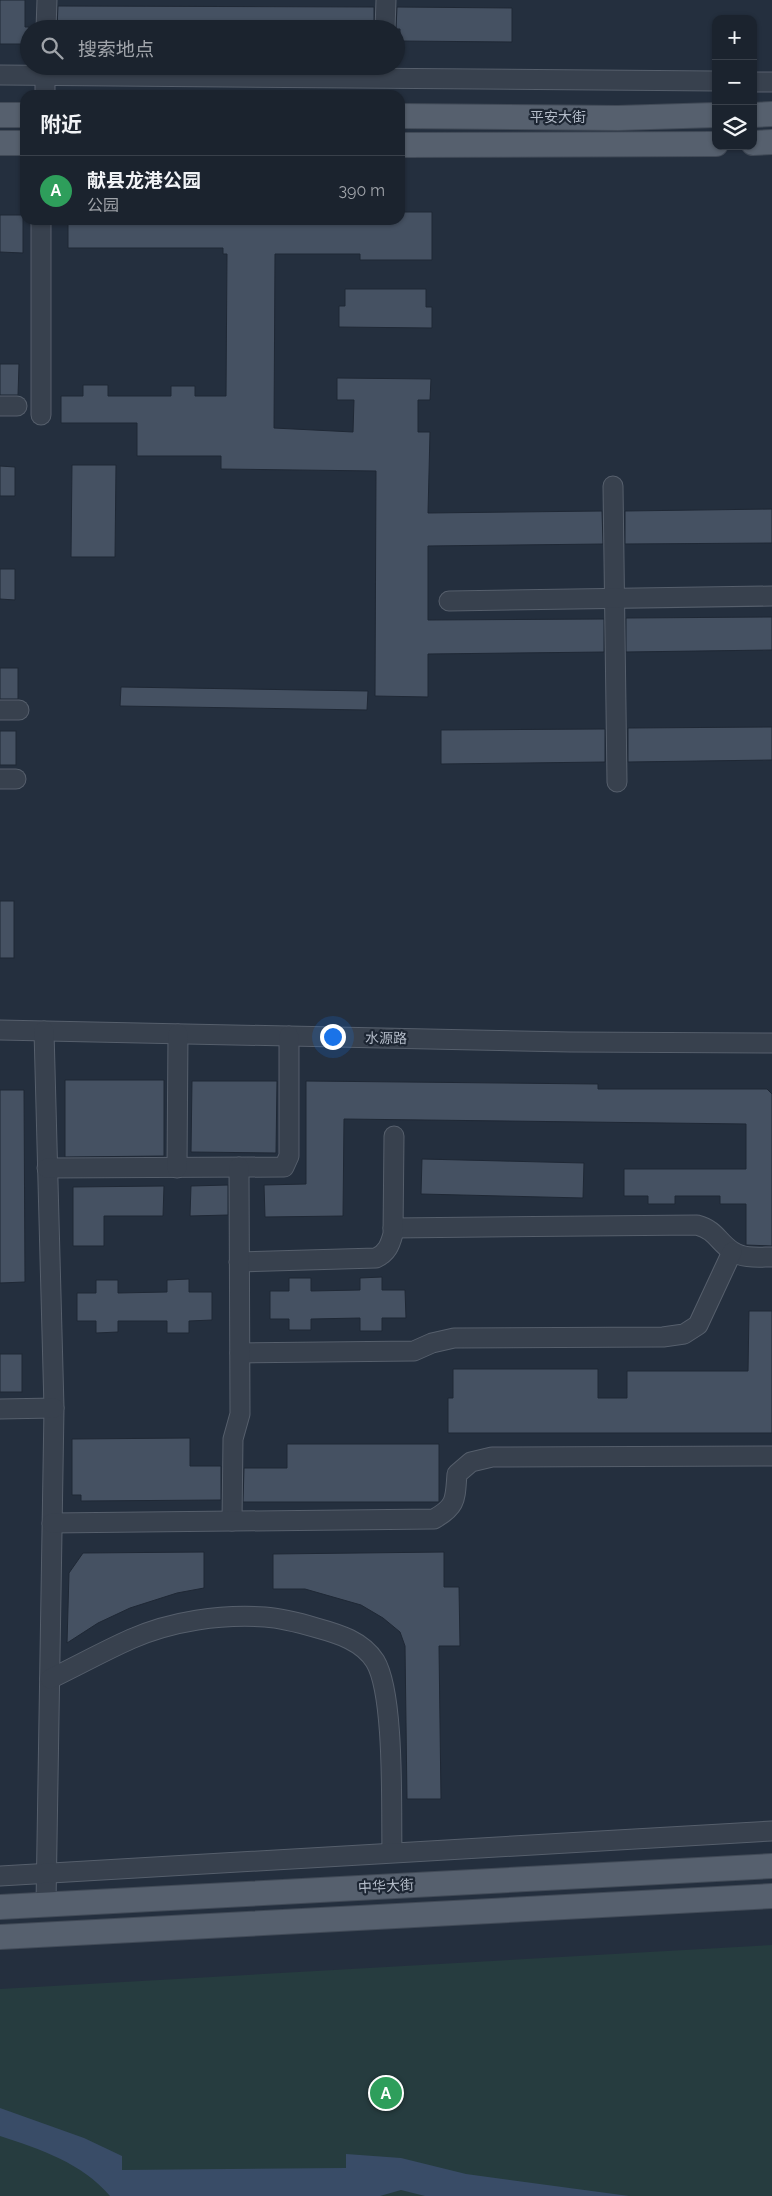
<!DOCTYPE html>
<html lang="zh">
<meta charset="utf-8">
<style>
:root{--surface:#1b232e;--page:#242b36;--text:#f1f3f6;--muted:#a0a4aa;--line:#39404a;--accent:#8ab4f8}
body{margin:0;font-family:Raleway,"Noto Sans SC",sans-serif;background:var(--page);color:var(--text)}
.controls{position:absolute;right:15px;top:15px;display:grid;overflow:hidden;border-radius:10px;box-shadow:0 1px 4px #0004}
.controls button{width:45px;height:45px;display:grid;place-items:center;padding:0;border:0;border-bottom:1px solid var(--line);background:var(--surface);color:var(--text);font:25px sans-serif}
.you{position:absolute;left:332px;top:1036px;width:18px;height:18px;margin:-12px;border:4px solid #fff;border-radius:50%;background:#1a73e8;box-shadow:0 0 0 8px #1a73e833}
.badge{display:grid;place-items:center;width:32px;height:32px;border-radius:50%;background:var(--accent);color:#fff;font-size:16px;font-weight:700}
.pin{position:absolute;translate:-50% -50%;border:2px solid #fff;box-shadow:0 1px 5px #0006}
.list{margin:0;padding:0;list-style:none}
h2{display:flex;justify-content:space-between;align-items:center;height:65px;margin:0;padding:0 20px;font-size:21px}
h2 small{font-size:16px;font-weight:400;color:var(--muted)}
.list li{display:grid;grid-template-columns:32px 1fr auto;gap:15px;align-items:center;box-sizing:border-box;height:70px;padding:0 20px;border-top:1px solid var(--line)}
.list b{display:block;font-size:19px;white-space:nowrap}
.list p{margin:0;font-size:16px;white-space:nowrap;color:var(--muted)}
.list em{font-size:16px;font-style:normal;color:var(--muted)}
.icon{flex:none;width:28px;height:28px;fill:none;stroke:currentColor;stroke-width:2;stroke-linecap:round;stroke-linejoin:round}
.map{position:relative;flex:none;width:772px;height:2196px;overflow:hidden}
.search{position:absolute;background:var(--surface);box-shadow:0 1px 4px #0004;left:20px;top:20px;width:385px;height:55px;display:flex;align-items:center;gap:12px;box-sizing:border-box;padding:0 18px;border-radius:28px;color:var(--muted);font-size:19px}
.panel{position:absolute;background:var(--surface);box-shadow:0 1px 4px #0004;left:20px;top:90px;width:385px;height:135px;border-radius:15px}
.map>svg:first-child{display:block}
.green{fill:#263c3f}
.water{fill:#394c67}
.building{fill:#455162;stroke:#1f2835}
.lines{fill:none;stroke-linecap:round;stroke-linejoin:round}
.minor-casing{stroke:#565f6c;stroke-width:21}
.major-casing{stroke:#414a57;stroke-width:26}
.minor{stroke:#38414e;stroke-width:19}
.major{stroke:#56606e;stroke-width:24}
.labels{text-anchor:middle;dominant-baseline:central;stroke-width:4.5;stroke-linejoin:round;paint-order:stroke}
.street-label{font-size:14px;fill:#b4bcc9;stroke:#1d2633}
</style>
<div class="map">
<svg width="772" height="2196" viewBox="0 0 772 2196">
<rect width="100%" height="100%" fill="#242f3e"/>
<polygon class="green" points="772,1945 772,2196 0,2196 0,1989"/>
<path class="water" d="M0,2108L84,2138L122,2156V2170L346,2168V2154L401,2158L466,2174L629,2196H425L401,2190L380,2196H110C82,2163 40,2149 0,2136Z"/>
<g class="building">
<polygon points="0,0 25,0 25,27 29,27 29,44 0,44"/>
<polygon points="58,6 374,7 374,29 57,29"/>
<polygon points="397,7 512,8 512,42 400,41 400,29 396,29"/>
<polygon points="400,212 432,212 432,260 360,260 360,254 275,254 274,428 353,432 354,400 337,400 337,378 431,379 430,400 418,400 418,432 430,432 428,513 602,511 603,544 428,546 428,620 604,619 604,652 428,654 428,697 375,696 376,471 221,469 221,456 137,456 137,423 61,423 61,396 83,396 83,385 108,385 108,396 171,396 171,386 195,386 195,396 226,396 227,254 223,254 223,248 68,248 68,220 400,220"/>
<polygon points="0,215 23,215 23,253 0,252"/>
<polygon points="345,289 426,289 426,307 432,307 432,328 339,327 339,306 345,306"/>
<polygon points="0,364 19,364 18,395 0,395"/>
<polygon points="72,465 116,465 115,557 71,557"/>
<polygon points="0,466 15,467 15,496 0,496"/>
<polygon points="772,509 772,543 625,544 625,511"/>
<polygon points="0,569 15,569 15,600 0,599"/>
<polygon points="772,617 772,650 626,652 626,618"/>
<rect x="0" y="668" width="18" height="31"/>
<polygon points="121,687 368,691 367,710 120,706"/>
<polygon points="772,727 772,760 628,762 628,728"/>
<polygon points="603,729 605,729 605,762 441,764 441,730"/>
<rect x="0" y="731" width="16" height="34"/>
<rect x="0" y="901" width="14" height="57"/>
<polygon points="65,1080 164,1080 164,1156 65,1157"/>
<polygon points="192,1081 277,1081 276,1153 191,1152"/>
<polygon points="306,1081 598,1084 598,1089 767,1089 772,1094 772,1246 746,1245 746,1204 720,1204 720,1196 675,1196 675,1204 648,1204 648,1196 624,1196 624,1169 746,1169 746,1124 344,1119 343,1216 265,1217 264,1185 306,1184"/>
<polygon points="0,1090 24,1090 25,1282 0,1283"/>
<polygon points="422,1159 584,1163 583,1198 421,1194"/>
<polygon points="228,1185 228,1215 190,1216 191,1186"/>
<polygon points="164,1186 163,1216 104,1216 104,1246 73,1246 73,1187"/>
<polygon points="382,1277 382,1290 405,1290 406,1318 382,1318 382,1331 360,1331 360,1318 311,1319 311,1330 289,1330 289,1319 270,1319 270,1291 289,1291 289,1278 311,1278 311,1291 360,1290 360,1278"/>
<polygon points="189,1279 189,1292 212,1292 212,1320 189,1321 189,1333 167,1333 167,1321 118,1321 118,1332 96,1333 96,1321 77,1321 77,1293 96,1293 96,1280 118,1280 118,1293 167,1292 167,1280"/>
<polygon points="749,1311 772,1311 772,1433 448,1433 448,1398 453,1398 453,1369 598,1369 598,1398 627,1398 627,1371 748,1371"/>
<rect x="0" y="1354" width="22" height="38"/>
<polygon points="190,1438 190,1466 221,1466 221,1500 81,1501 81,1495 72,1495 72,1439"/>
<polygon points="287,1444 439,1444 439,1502 243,1502 244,1468 287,1468"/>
<polygon points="204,1552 204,1588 177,1593 130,1608 98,1623 67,1643 69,1573 83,1553"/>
<polygon points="444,1552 444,1587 459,1587 460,1646 439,1646 441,1799 407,1799 405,1646 400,1632 383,1618 361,1605 305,1589 273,1589 273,1554"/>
</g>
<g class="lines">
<g class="minor-casing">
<g id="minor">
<polyline points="46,29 47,0"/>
<polyline points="385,29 386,0"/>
<polyline points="0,75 716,81"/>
<polyline points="753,82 772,82"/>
<polyline points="45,95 45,66"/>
<polyline points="41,220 41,415"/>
<polyline points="0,406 17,406"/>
<polyline points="613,486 617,782"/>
<polyline points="449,601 772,596"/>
<polyline points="0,710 19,710"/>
<polyline points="0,779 16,779"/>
<polyline points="0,1030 570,1042 772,1043"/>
<polyline points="44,1031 54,1408 46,1904"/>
<polyline points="47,1168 284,1167 289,1156 289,1036"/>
<polyline points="177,1168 178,1034"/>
<path d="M393,1228L697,1225C716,1230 718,1242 732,1251C743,1259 759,1257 772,1257"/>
<path d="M239,1262L376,1258C387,1253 390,1245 393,1234L394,1136"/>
<polyline points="240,1353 414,1351 432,1343 454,1338 663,1337 684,1334 698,1325 732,1252"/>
<polyline points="0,1409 54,1408"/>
<polyline points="232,1521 233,1439 240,1414 239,1167"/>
<path d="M52,1523L434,1519C457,1506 455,1499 457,1474L471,1462L492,1457L772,1456"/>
<path d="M50,1679C77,1666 104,1651 131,1639C172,1621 221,1614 265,1617C282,1618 300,1623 317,1628C339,1634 362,1641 375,1661C395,1694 391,1809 392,1852"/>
<polyline points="0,1876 772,1831"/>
</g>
</g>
<g class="major-casing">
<g id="major">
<polyline points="0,115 25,115"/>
<polyline points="753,115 772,114"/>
<polyline points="400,116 618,118 716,115"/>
<polyline points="0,143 25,143"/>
<polyline points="753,143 772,142"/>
<polyline points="400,145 716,144"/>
<polyline points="0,1907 772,1866"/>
<polyline points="0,1937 772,1896"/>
</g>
</g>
<use href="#minor" class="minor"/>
<use href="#major" class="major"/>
</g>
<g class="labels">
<g class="street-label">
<text x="558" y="117">平安大街</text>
<text transform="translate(386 1038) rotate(1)">水源路</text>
<text transform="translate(386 1886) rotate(-3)">中华大街</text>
</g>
</g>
</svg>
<div class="controls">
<button>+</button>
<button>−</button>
<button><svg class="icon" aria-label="layers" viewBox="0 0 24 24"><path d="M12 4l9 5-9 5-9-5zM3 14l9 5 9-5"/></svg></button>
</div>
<div class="you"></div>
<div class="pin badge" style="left:386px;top:2093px;background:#2e9e5b">A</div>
<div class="search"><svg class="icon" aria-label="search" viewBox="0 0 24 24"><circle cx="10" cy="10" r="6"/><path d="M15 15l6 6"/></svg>搜索地点</div>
<section class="panel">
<h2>附近<small></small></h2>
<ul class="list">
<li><span class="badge" style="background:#2e9e5b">A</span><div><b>献县龙港公园</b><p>公园</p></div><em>390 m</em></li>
</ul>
</section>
</div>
